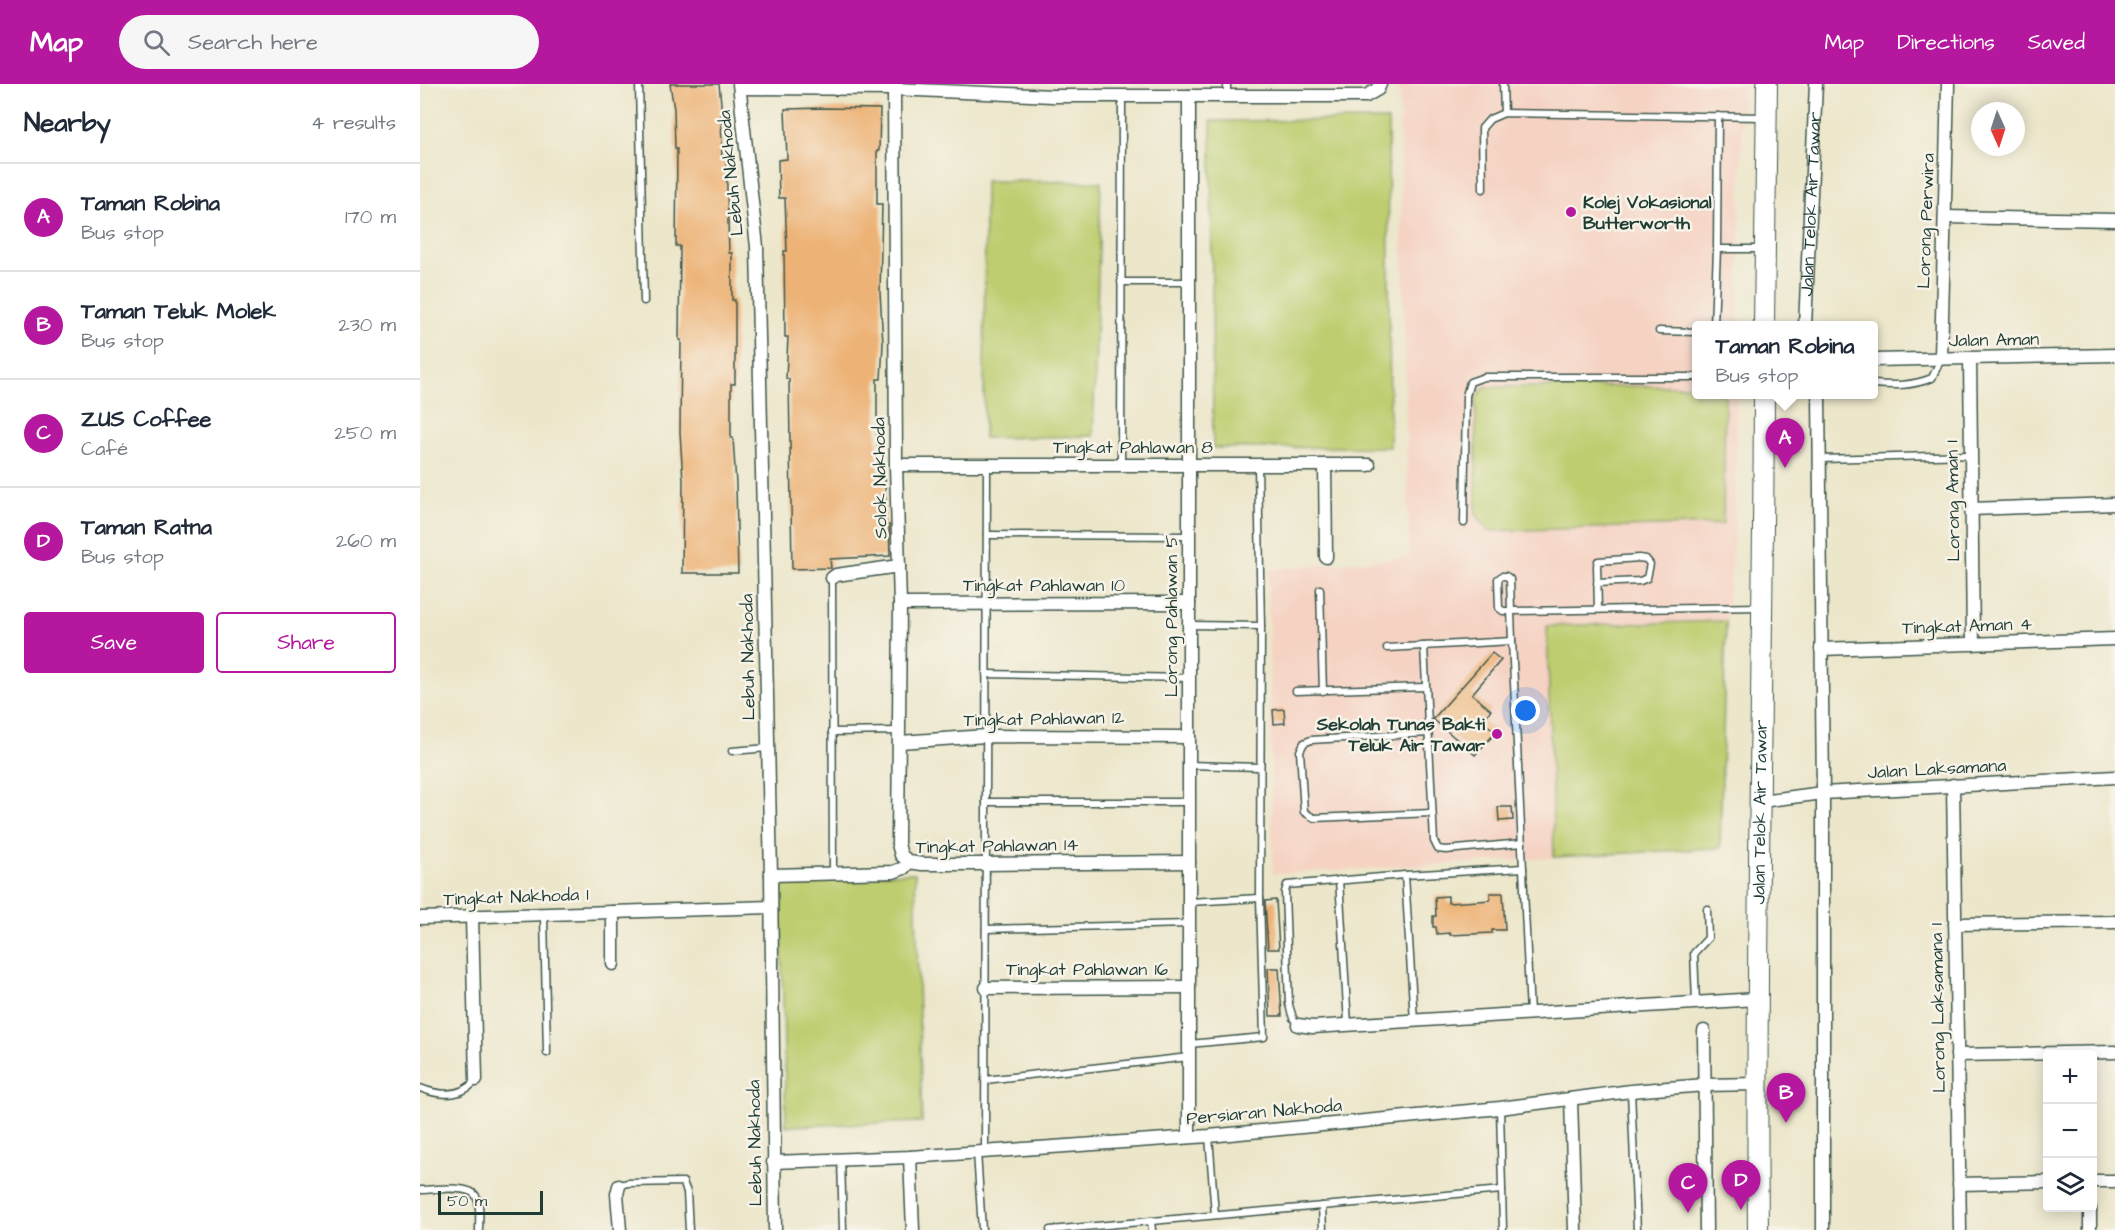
<!DOCTYPE html>
<meta charset="utf-8">
<style>
:root{--surface:#fff;--page:#f6f6f7;--text:#1f2937;--muted:#747a83;--line:#e0e1e3;--accent:#b5179e}
body{margin:0;font-family:"Architects Daughter",sans-serif;background:var(--page);color:var(--text)}
.controls{position:absolute;right:18px;bottom:18px;display:grid;overflow:hidden;border-radius:6px;box-shadow:0 3px 15px #0003}
.controls button{width:54px;height:54px;display:grid;place-items:center;padding:0;border:0;border-bottom:2px solid var(--line);background:var(--surface);color:var(--text);font:30px sans-serif}
.compass{position:absolute;left:1551px;top:18px;width:54px;height:54px;border-radius:50%;background:var(--surface);box-shadow:0 3px 15px #0003;rotate:177deg}
.scale{position:absolute;left:18px;bottom:15px;width:105px;box-sizing:border-box;padding-left:6px;border:3px solid #1f3d34;border-top:0;font-size:16px;line-height:21px;white-space:nowrap;color:#1f3d34;-webkit-text-stroke:4px #f7f3e8;paint-order:stroke}
.you{position:absolute;left:1106px;top:627px;width:21px;height:21px;margin:-15px;border:4px solid #fff;border-radius:50%;background:#1a73e8;box-shadow:0 0 0 9px #1a73e833}
.badge{display:grid;place-items:center;width:39px;height:39px;border-radius:50%;background:var(--accent);color:#fff;font-size:20px;font-weight:700}
.pin{position:absolute;translate:-50% -50px;filter:drop-shadow(0 2px 3px #0008)}
.pin::after{content:'';position:absolute;top:32px;width:21px;height:18px;background:inherit;clip-path:polygon(0 0,100% 0,50% 100%)}
.popup{position:absolute;left:1272px;top:237px;width:186px;height:78px;box-sizing:border-box;display:grid;place-content:center;border-radius:6px;background:var(--surface);filter:drop-shadow(0 2px 4px #0005);font-size:20px;white-space:nowrap;color:var(--muted)}
.popup b{font-size:22px;color:var(--text)}
.popup::after{content:'';position:absolute;left:50%;top:100%;margin-left:-12px;border:12px solid transparent;border-top-color:var(--surface)}
.list{margin:0;padding:0;list-style:none}
h2{display:flex;justify-content:space-between;align-items:center;height:78px;margin:0;padding:0 24px;font-size:26px}
h2 small{font-size:20px;font-weight:400;color:var(--muted)}
.list li{display:grid;grid-template-columns:39px 1fr auto;gap:18px;align-items:center;box-sizing:border-box;height:108px;padding:0 24px;border-top:2px solid var(--line)}
.list b{display:block;font-size:22px;white-space:nowrap}
.list p{margin:0;font-size:20px;white-space:nowrap;color:var(--muted)}
.list em{font-size:20px;font-style:normal;color:var(--muted)}
.actions{display:flex;gap:12px;padding:18px 24px}
.actions a{flex:1;padding:14px 0;border:2px solid var(--accent);border-radius:6px;text-align:center;font-size:21px;color:var(--accent)}
.actions .main{background:var(--accent);color:#fff}
.icon{flex:none;width:33px;height:33px;fill:none;stroke:currentColor;stroke-width:2;stroke-linecap:round;stroke-linejoin:round}
.map{position:relative;flex:none;width:1695px;height:1146px;overflow:hidden}
header{display:flex;align-items:center;gap:36px;box-sizing:border-box;height:84px;padding:0 30px;background:var(--accent);color:#fff}
header strong{font-size:28px}
nav{display:flex;gap:33px;margin-inline-start:auto;font-size:21px}
.search{width:420px;height:54px;background:var(--page);display:flex;align-items:center;gap:15px;box-sizing:border-box;padding:0 21px;border-radius:33px;color:var(--muted);font-size:22px}
main{display:flex}
aside{flex:1;background:var(--surface)}
.map>svg:first-child{display:block}
.built{fill:#f5d2c2}
.green{fill:#becd6f;stroke:#6e8552;stroke-width:1.5}
.building{fill:#edb276}
.lines{fill:none;stroke-linecap:round;stroke-linejoin:round}
.lane-casing{stroke:#3e564a;stroke-width:9}
.street-casing{stroke:#3e564a;stroke-width:15}
.primary-casing{stroke:#3e564a;stroke-width:22}
.lane{stroke:#fff;stroke-width:6}
.street{stroke:#fff;stroke-width:12}
.primary{stroke:#fff;stroke-width:20}
.poi-dot{fill:#b5179e;stroke:#f7f3e8;stroke-width:2}
.labels{text-anchor:middle;dominant-baseline:central;stroke-width:5;stroke-linejoin:round;paint-order:stroke}
.street-label{font-size:18px;fill:#1f3d34;stroke:#f7f3e8}
.poi-label{font-size:18px;font-weight:bold;fill:#1f3d34;stroke:#f7f3e8;text-anchor:start}
</style>
<header>
<strong>Map</strong>
<div class="search"><svg class="icon" aria-label="search" viewBox="0 0 24 24"><circle cx="10" cy="10" r="6"/><path d="M15 15l6 6"/></svg>Search here</div>
<nav><a>Map</a><a>Directions</a><a>Saved</a></nav>
</header>
<main>
<aside>
<h2>Nearby<small>4 results</small></h2>
<ul class="list">
<li><span class="badge">A</span><div><b>Taman Robina</b><p>Bus stop</p></div><em>170 m</em></li>
<li><span class="badge">B</span><div><b>Taman Teluk Molek</b><p>Bus stop</p></div><em>230 m</em></li>
<li><span class="badge">C</span><div><b>ZUS Coffee</b><p>Café</p></div><em>250 m</em></li>
<li><span class="badge">D</span><div><b>Taman Ratna</b><p>Bus stop</p></div><em>260 m</em></li>
</ul>
<div class="actions"><a class="main">Save</a><a>Share</a></div>
</aside>
<div class="map">
<svg width="1695" height="1146" viewBox="0 0 1695 1146">
<rect width="100%" height="100%" fill="#f7f3e8"/>
<filter id="ink" filterUnits="userSpaceOnUse"><feTurbulence type="fractalNoise" baseFrequency=".0167" numOctaves="2"/><feDisplacementMap in="SourceGraphic" scale="12" xChannelSelector="R" yChannelSelector="G"/><feConvolveMatrix kernelMatrix="1 2 1 2 8 2 1 2 1" color-interpolation-filters="sRGB"/></filter>
<filter id="wash" filterUnits="userSpaceOnUse"><feTurbulence type="fractalNoise" baseFrequency=".008" numOctaves="4" result="noise"/><feDisplacementMap in="SourceGraphic" scale="24" xChannelSelector="R" yChannelSelector="G"/><feGaussianBlur stdDeviation="1.35" result="paint"/><feColorMatrix in="noise" values="0 0 0 0 0 0 0 0 0 0 0 0 0 0 0 0 0 1.4 0 .05"/><feComposite in="paint" operator="in"/></filter>
<g filter="url(#wash)">
<rect width="100%" height="100%" fill="#ece6ca"/>
<polygon class="built" points="979,0 1323,0 1318,241 1276,242 1276,310 1317,311 1314,453 1306,537 1300,764 853,790 848,486 989,473"/>
<g class="green">
<polygon points="968,36 970,363 793,364 791,37"/>
<polygon points="565,97 681,98 673,352 564,354"/>
<polygon points="1276,302 1276,310 1305,311 1303,440 1068,447 1056,430 1056,314 1064,303"/>
<polygon points="1306,537 1300,764 1134,773 1127,542"/>
<polygon points="495,789 502,1038 366,1042 360,793"/>
</g>
<g id="blocks">
<g class="building">
<polygon points="250,0 299,0 301,19 302,73 306,73 309,169 312,169 312,216 315,216 315,300 311,300 311,354 313,354 316,400 318,489 262,489 263,397 260,348 261,256 259,256 260,162 256,162 257,65 255,65 254,25"/>
<polygon points="405,24 460,25 459,67 457,67 457,120 462,120 460,208 463,260 461,295 457,295 457,348 459,394 465,394 466,441 469,441 470,472 410,475 411,484 372,485 369,295 366,295 368,253 365,253 364,167 367,167 365,114 359,114 358,76 367,75 365,25"/>
<polygon points="1072,569 1081,576 1052,610 1071,626 1062,637 1076,648 1055,671 1013,635"/>
<polygon points="864,625 865,639 854,640 853,626"/>
<polygon points="1078,723 1092,723 1093,736 1079,737"/>
<polygon points="1070,809 1083,809 1085,846 1072,846 1072,849 1030,851 1030,849 1017,850 1016,843 1013,843 1013,832 1016,832 1015,813 1028,812 1028,819 1059,817 1070,816"/>
<polygon points="856,816 859,865 848,865 845,817"/>
<polygon points="848,884 859,884 862,932 850,932"/>
</g>
</g>
</g>
<g filter="url(#ink)">
<use href="#blocks" fill-opacity="0" stroke="#3e564a" stroke-width="1.5"/>
<g class="lines">
<g class="lane-casing">
<g id="lane">
<polyline points="219,0 224,217"/>
<polyline points="807,0 807,12"/>
<polyline points="1083,0 1084,29"/>
<polyline points="1298,32 1297,165 1341,165"/>
<polyline points="1063,105 1062,44 1070,35 1084,29 1343,33"/>
<polyline points="701,198 769,198"/>
<polyline points="1294,242 1297,165"/>
<polyline points="1239,247 1276,248"/>
<path d="M1454,300C1474,302 1492,302 1512,294L1521,275"/>
<polyline points="1400,375 1551,371"/>
<polyline points="701,380 702,12"/>
<polyline points="1044,439 1046,312 1050,298 1064,293 1276,293"/>
<polyline points="567,451 768,452"/>
<polyline points="412,494 413,789"/>
<polyline points="1177,499 1220,497 1227,494 1230,480 1226,475 1219,474 1178,477 1177,481 1178,525"/>
<polyline points="900,505 903,607"/>
<polyline points="769,541 841,542"/>
<polyline points="1004,562 1014,757 1018,765 1026,766 1102,759"/>
<polyline points="967,564 1092,557"/>
<polyline points="566,590 769,594"/>
<polyline points="876,607 1005,603"/>
<polyline points="412,648 480,647"/>
<polyline points="1008,649 891,656 884,659 880,667 884,728 894,734 1012,729"/>
<polyline points="312,667 348,664"/>
<polyline points="769,681 839,683"/>
<polyline points="566,718 769,718"/>
<polyline points="985,791 994,937"/>
<polyline points="919,796 928,940"/>
<polyline points="769,818 840,814"/>
<polyline points="124,831 127,969"/>
<polyline points="566,845 769,840"/>
<polyline points="1276,918 1274,869 1288,854 1287,825"/>
<polyline points="1110,930 1092,557 1090,495 1086,492 1082,492 1078,495 1079,524 1083,527 1092,527 1339,523"/>
<polyline points="878,941 873,934 869,921 865,808 867,801 985,791 1103,784"/>
<polyline points="769,960 844,953 840,814 841,542 838,381"/>
<polyline points="565,996 769,973"/>
<path d="M0,1004C20,1012 41,1014 56,996"/>
<polyline points="1211,1007 1217,1146"/>
<polyline points="1080,1024 1083,1146"/>
<polyline points="789,1052 795,1131"/>
<polyline points="565,1067 567,381"/>
<polyline points="557,1068 562,1146"/>
<polyline points="421,1075 423,1146"/>
<polyline points="199,1102 207,1099 263,1098 267,1108 269,1146"/>
<path d="M0,1106C12,1106 49,1100 56,1112C61,1121 59,1136 59,1146"/>
<polyline points="902,1122 903,1146"/>
<polyline points="731,1137 732,1146"/>
<polyline points="630,1146 1082,1106"/>
</g>
</g>
<g class="street-casing">
<g id="street">
<polyline points="319,0 337,163 351,791 355,1146"/>
<polyline points="320,4 474,5 632,12 946,12 958,5 960,0"/>
<polyline points="474,5 476,381 480,520 478,760 481,771 489,778"/>
<polyline points="1525,133 1695,136"/>
<path id="s1" d="M1385,242L1396,0"/>
<polyline points="1521,274 1528,0"/>
<polyline points="1550,274 1553,560"/>
<polyline points="1454,276 1695,271"/>
<polyline points="1399,310 1403,709 1403,1146"/>
<polyline points="476,381 949,381"/>
<polyline points="905,381 906,473"/>
<polyline points="1551,425 1695,420"/>
<polyline points="412,494 416,491 479,482"/>
<polyline points="480,520 769,519"/>
<polyline points="1401,565 1695,555"/>
<polyline points="480,658 566,652 769,653"/>
<polyline points="1533,701 1540,1146"/>
<polyline points="1341,717 1403,709 1695,693"/>
<polyline points="489,778 502,780 566,780 769,778"/>
<polyline points="351,791 473,788 484,784 489,778"/>
<polyline points="193,828 193,880"/>
<polyline points="52,832 56,996"/>
<polyline points="0,834 351,823"/>
<polyline points="1535,840 1695,838"/>
<polyline points="566,904 769,903"/>
<polyline points="878,941 893,943 1337,915"/>
<polyline points="1284,947 1286,1146"/>
<polyline points="1537,971 1695,968"/>
<polyline points="1151,1015 1155,1146"/>
<polyline points="769,1053 769,12"/>
<polyline points="490,1073 493,1146"/>
<polyline points="353,1078 490,1073 789,1052 1080,1024 1211,1007 1285,1001 1336,1000"/>
<polyline points="1672,1097 1695,1097"/>
<polyline points="1539,1100 1628,1098"/>
<polyline points="199,1102 197,1110 200,1146"/>
<polyline points="1670,1124 1670,1146"/>
</g>
</g>
<g class="primary-casing">
<g id="primary">
<polyline points="1344,242 1347,0"/>
<path id="s2" d="M1338,1146C1335,867 1343,589 1344,310"/>
</g>
</g>
<use href="#lane" class="lane"/>
<use href="#street" class="street"/>
<use href="#primary" class="primary"/>
</g>
</g>
<g class="poi-dot">
<circle cx="1151" cy="128" r="6"/>
<circle cx="1077" cy="650" r="6"/>
</g>
<g class="labels">
<g class="street-label">
<text transform="translate(311 89) rotate(-96)">Lebuh Nakhoda</text>
<text stroke="none"><textPath href="#s1" startOffset="122">Jalan Telok Air Tawar</textPath></text>
<text transform="translate(1506 137) rotate(-88)">Lorong Perwira</text>
<text transform="translate(1574 256) rotate(-1)">Jalan Aman</text>
<text x="713" y="363">Tingkat Pahlawan 8</text>
<text transform="translate(460 394) rotate(-91)">Solok Nakhoda</text>
<text transform="translate(1533 417) rotate(-91)">Lorong Aman 1</text>
<text x="624" y="501">Tingkat Pahlawan 10</text>
<text transform="translate(751 532) rotate(-90)">Lorong Pahlawan 5</text>
<text transform="translate(1547 542) rotate(-2)">Tingkat Aman 4</text>
<text transform="translate(328 573) rotate(-91)">Lebuh Nakhoda</text>
<text transform="translate(624 635) rotate(-1)">Tingkat Pahlawan 12</text>
<text transform="translate(1517 685) rotate(-3)">Jalan Laksamana</text>
<text stroke="none"><textPath href="#s2" startOffset="418">Jalan Telok Air Tawar</textPath></text>
<text transform="translate(577 762) rotate(-1)">Tingkat Pahlawan 14</text>
<text transform="translate(96 813) rotate(-2)">Tingkat Nakhoda 1</text>
<text x="667" y="885">Tingkat Pahlawan 16</text>
<text transform="translate(1518 924) rotate(-91)">Lorong Laksamana 1</text>
<text transform="translate(844 1028) rotate(-5)">Persiaran Nakhoda</text>
<text transform="translate(335 1059) rotate(-91)">Lebuh Nakhoda</text>
</g>
<g class="poi-label">
<text x="1163" y="118">Kolej Vokasional<tspan x="1163" dy="21">Butterworth</tspan></text>
<text x="1065" y="640" text-anchor="end">Sekolah Tunas Bakti<tspan x="1065" dy="21">Teluk Air Tawar</tspan></text>
</g>
</g>
</svg>
<div class="controls">
<button>+</button>
<button>−</button>
<button><svg class="icon" aria-label="layers" viewBox="0 0 24 24"><path d="M12 4l9 5-9 5-9-5zM3 14l9 5 9-5"/></svg></button>
</div>
<svg class="compass" viewBox="-18 -18 36 36"><path d="M0-13l5 13h-10z" fill="#e53935"/><path d="M0 13l5-13h-10z" fill="#747a83"/></svg>
<div class="scale">50 m</div>
<div class="you"></div>
<div class="pin badge" style="left:1365px;top:384px">A</div>
<div class="popup"><b>Taman Robina</b>Bus stop</div>
<div class="pin badge" style="left:1366px;top:1039px">B</div>
<div class="pin badge" style="left:1268px;top:1129px">C</div>
<div class="pin badge" style="left:1321px;top:1126px">D</div>
</div>
</main>
